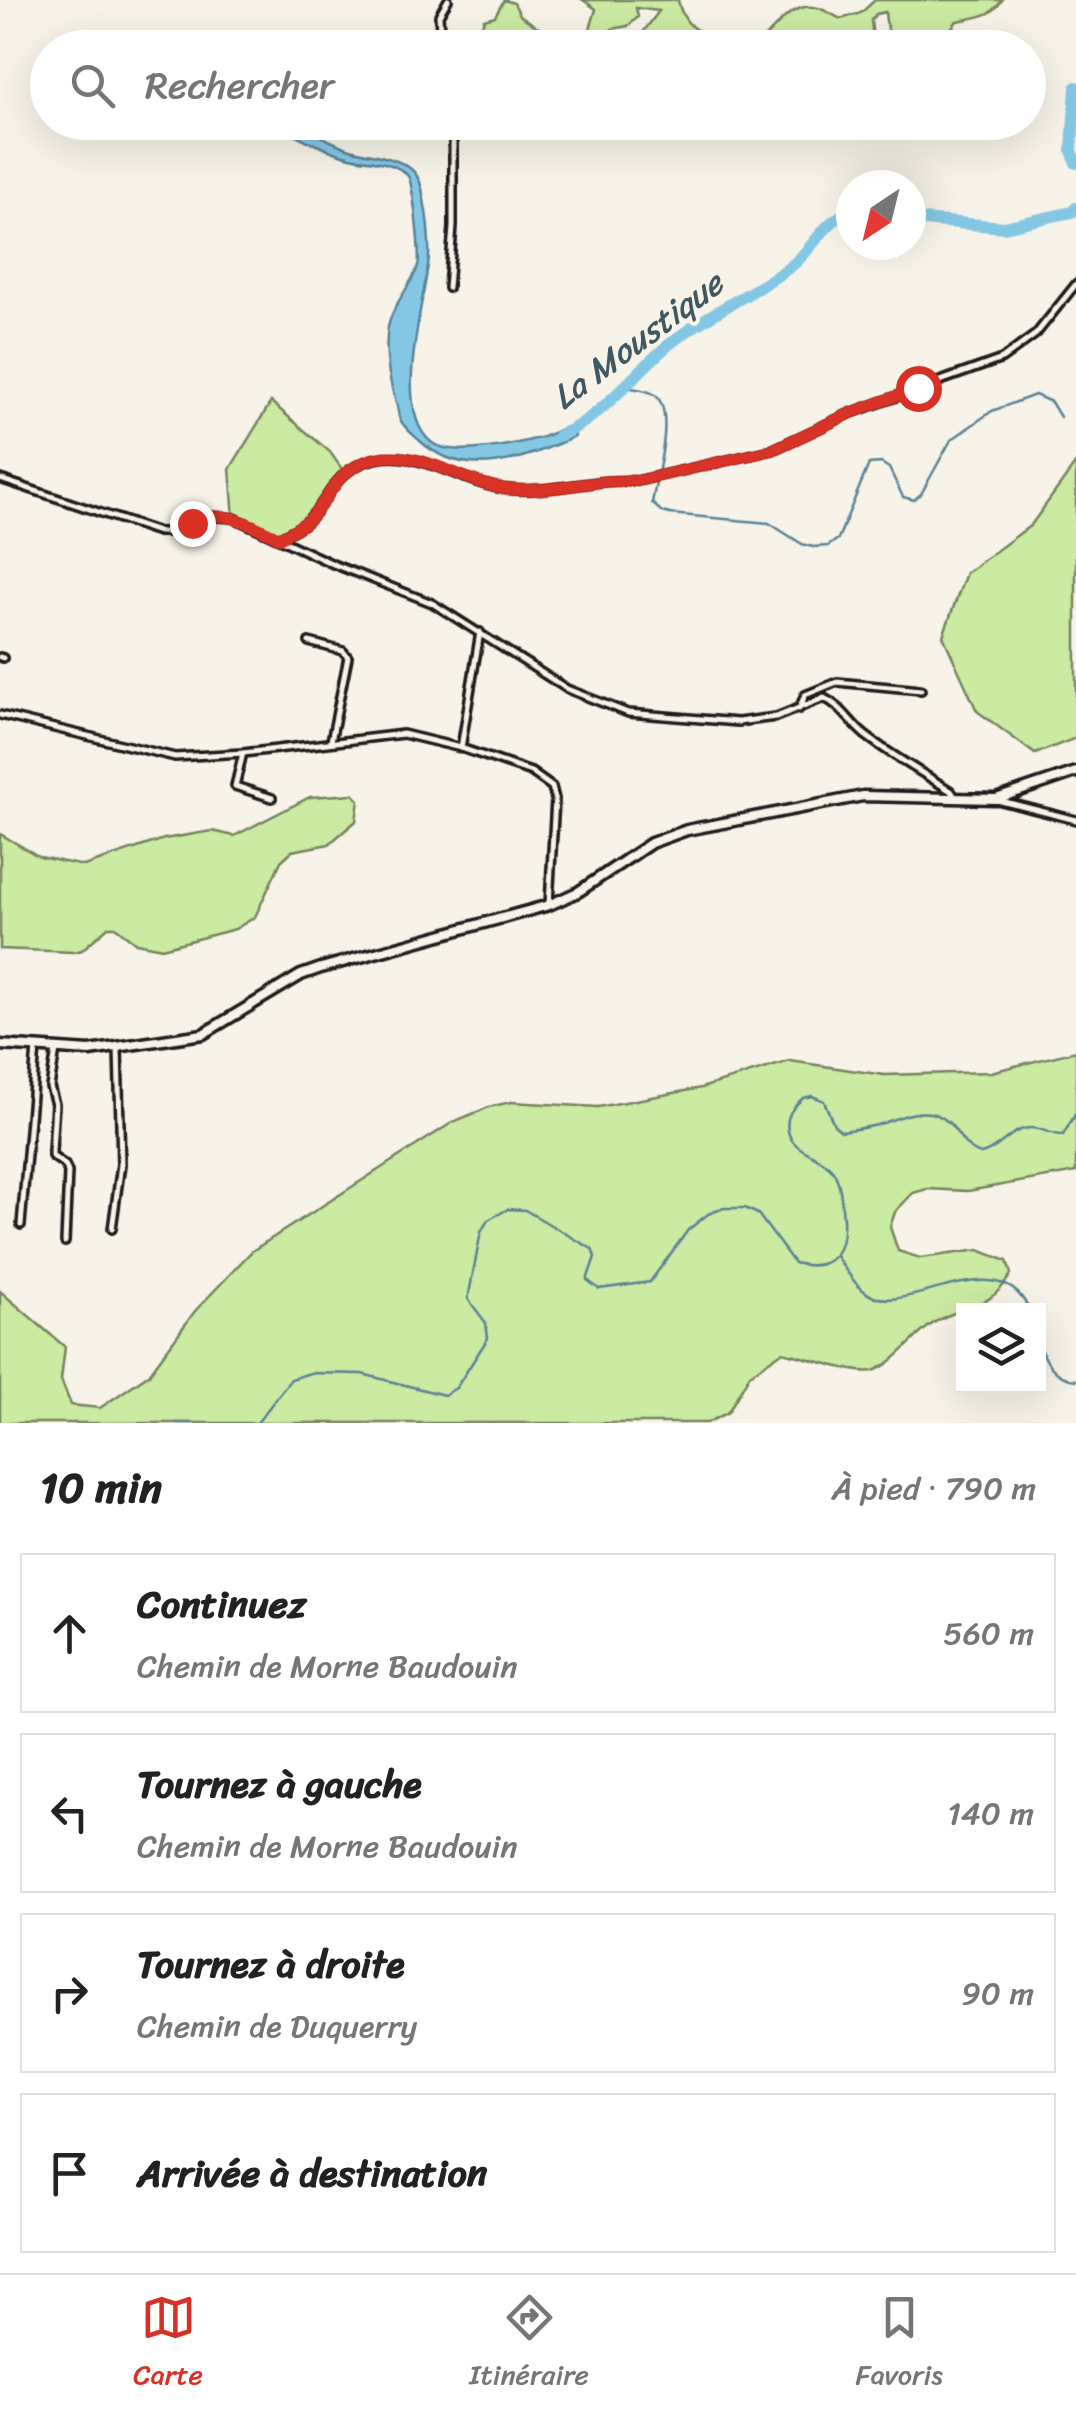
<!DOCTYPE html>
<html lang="fr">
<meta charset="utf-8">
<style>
:root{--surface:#fff;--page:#f6f6f6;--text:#222;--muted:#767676;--line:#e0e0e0;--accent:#d93025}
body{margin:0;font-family:Sriracha,sans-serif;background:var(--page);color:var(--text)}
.controls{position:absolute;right:30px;bottom:30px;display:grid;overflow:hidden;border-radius:0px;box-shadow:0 10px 40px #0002}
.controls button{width:90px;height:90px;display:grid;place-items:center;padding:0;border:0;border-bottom:2px solid var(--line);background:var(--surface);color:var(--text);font:50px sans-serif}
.compass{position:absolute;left:836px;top:170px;width:90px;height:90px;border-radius:50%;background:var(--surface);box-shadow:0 10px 40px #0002;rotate:215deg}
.stop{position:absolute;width:30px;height:30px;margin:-22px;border:8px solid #d93025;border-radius:50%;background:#fff}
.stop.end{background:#d93025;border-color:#fff;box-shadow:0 2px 10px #0008}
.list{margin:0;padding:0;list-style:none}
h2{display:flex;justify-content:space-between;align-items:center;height:130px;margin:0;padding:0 40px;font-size:42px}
h2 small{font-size:32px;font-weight:400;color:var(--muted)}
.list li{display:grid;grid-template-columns:65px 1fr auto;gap:30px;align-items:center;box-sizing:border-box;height:160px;margin:0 20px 20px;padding:0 20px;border:2px solid var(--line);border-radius:0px}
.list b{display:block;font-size:38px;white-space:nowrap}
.list p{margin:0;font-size:32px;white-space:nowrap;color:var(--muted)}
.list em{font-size:32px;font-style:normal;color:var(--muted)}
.icon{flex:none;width:55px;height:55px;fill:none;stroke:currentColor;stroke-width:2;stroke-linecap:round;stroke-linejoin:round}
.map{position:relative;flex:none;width:1076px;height:1423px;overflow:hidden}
.search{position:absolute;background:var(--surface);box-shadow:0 10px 40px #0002;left:30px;right:30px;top:30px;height:110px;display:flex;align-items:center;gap:25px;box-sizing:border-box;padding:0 35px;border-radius:55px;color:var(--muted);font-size:38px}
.sheet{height:850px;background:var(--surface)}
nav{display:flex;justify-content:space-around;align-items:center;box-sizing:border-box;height:140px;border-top:2px solid var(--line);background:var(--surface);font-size:28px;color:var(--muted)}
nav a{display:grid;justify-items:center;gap:5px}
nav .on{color:var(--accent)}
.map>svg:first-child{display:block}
.green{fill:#cbeaa2;stroke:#74835f;stroke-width:2.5}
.water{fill:#84c7e5;stroke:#5a8395;stroke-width:2.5}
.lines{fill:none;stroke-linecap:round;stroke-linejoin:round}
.stream{stroke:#5a8395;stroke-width:2.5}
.river{stroke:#84c7e5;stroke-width:12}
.minor-casing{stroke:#1c1c1c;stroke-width:12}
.tertiary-casing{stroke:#1c1c1c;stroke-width:15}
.minor{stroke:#f7f3e8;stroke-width:5}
.tertiary{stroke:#f7f3e8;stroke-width:8}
.route{stroke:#d93025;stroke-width:12}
.labels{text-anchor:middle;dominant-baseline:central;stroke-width:8;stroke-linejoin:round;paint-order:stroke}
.water-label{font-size:35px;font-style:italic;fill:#405862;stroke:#f7f3e8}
</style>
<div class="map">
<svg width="1076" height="1423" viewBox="0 0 1076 1423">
<rect width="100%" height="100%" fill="#f7f3e8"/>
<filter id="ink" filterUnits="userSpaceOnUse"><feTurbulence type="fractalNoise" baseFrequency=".01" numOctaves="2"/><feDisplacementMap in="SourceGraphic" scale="20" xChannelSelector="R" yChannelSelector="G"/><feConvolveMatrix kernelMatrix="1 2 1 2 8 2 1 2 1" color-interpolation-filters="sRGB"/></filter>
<g filter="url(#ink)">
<g class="green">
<path d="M504,0L514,3L520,15L539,28L540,34C518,43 498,44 482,25L484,19L495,16Z"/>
<path d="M583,0H678C683,25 697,33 719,40C732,44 742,51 756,43C774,34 783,11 805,7C820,5 828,13 841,19L861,13L875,0H1002C991,18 976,17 957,21L950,30L949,39C914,53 888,57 885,12L876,14L871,20L873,39L865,47H649L645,43L644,31L659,11L636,8L638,17L628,26L612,29L601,47H575L576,37L589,33L596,9Z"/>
<polygon points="271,402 330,452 344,472 306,522 279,538 234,518 230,469"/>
<polygon points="1076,463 1076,738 1035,754 977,711 943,636 966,573 1031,525"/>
<polygon points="353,794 359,800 356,821 329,844 292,851 281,861 255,917 235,929 162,948 136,943 115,927 108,927 82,950 74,952 0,949 0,834 40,857 84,866 164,839 212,831 234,836 310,797"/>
<path d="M1076,1051V1172L968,1191L927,1189L913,1193L895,1212L890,1227L898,1251L920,1258L979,1250L1007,1261L1011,1274C988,1315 958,1303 928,1327C912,1339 892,1366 873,1371C855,1375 804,1356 782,1352L750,1374L728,1412L707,1423H0V1291L65,1347L61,1380L71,1405L100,1408L149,1374L195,1311L252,1251L453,1122L489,1107L511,1102L598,1107L701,1088L790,1061L884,1075L991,1072Z"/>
</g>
<path class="water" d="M276,123C302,122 328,143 354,150C372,155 396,157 411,169C423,179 423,197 426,211C428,227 430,241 429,257C425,301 391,409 431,442C451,458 511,445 535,439C547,437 559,429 570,426L575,436C525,460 464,482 419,440C412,434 402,426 399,417C398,413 398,408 396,403C389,380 384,351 388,327C393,303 411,287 418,266C421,255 413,183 408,176C398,163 374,161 360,159C335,155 296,137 276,123Z"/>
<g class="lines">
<g class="stream">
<path d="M624,387C634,389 647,389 655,395C676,411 656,479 652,503L662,512L670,514L769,523L802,544L813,547L828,546L838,539L869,464L881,463L889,468L903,497L914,500L921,494L951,440L992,411L1035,395L1051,402L1060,417"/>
<path d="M836,1256C845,1269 857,1289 872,1296C910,1313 1002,1244 1029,1310"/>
<path d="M1038,1338C1043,1359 1053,1378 1076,1380"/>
<polyline points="176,1423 195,1423"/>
<path d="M257,1423L291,1379L310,1373L362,1374L444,1395L456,1388L488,1338L486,1323L468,1299L481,1232L488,1220L508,1209L525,1210L592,1249L595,1257L587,1280L599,1289L650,1282L688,1230L708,1214L724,1208H745L758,1214L794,1263C838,1274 847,1245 842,1208C841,1196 840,1182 833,1171C821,1154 793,1153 788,1131C785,1116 793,1107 803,1098L812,1096L824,1101L834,1125L841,1131C853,1129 868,1128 880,1124C902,1117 928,1103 948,1122C961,1134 962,1148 981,1154C1000,1150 1010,1128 1031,1128C1042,1128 1051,1135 1063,1135L1076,1113"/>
</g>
<g class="river">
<polyline points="1076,87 1072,150 1076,163"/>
<polyline points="911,219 1004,227 1072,212 1076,208"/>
<path d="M559,436C602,417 631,377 666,347C703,316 750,296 790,267C810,253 829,214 851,213"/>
</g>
<g class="minor-casing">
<g id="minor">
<polyline points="441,48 439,15 448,0"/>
<polyline points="448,288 453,227 453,122"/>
<path d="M0,479L158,532H173L206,516L234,518L333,564L432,603L567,689L628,713L738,722L776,717L824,698C842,706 850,723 865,735C892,756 923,773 951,791L955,797"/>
<path d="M281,537C289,532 300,528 307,521C330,499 332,475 365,462C414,443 459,484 506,489C550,494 593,478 637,481L772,450L851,413L1002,359L1036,334L1076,284"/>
<polyline points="309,642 343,651 348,657 331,741"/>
<polyline points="0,657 3,658"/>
<polyline points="799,709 805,695 837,682 921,690"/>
<polyline points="0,715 175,757 243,753 403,734 461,748 531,772 552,787 555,799 549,904"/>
<polyline points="461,748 480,632"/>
<polyline points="243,753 235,786 272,798"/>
<polyline points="997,800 1076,820"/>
<polyline points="56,1050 50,1087 55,1104 52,1151 52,1156 65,1165 68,1172 65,1242"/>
<polyline points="21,1225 36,1048"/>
<polyline points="112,1229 121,1164 118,1048"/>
</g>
</g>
<g class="tertiary-casing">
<polyline id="tertiary" points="0,1045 90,1051 203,1034 301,975 321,968 549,905 578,892 651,843 687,830 863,796 996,799 1076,772"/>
</g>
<use href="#minor" class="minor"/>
<use href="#tertiary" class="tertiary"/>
</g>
</g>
<g class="lines" filter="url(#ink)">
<path class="route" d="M192,523C225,507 248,524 279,538C288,533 298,528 306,522C330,501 331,476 364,462C413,442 459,483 506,489C549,494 593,478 637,481L772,450L851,413L918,388"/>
</g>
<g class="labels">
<g class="water-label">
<text transform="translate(637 340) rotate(-37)">La Moustique</text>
</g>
</g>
</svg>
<div class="controls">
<button><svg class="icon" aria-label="layers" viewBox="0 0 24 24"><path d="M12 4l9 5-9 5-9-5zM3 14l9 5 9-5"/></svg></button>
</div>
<svg class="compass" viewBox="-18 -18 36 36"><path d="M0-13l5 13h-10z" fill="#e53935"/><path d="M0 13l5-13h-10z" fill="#767676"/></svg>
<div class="stop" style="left:918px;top:388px"></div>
<div class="stop end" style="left:192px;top:523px"></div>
<div class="search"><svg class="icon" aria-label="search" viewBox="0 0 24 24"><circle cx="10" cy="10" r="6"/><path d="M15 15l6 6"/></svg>Rechercher</div>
</div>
<section class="sheet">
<h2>10 min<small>À pied · 790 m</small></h2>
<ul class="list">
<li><svg class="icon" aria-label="ahead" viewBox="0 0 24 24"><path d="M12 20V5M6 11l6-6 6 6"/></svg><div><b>Continuez</b><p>Chemin de Morne Baudouin</p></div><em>560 m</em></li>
<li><svg class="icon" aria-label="left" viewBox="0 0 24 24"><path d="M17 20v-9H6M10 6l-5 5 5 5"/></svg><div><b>Tournez à gauche</b><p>Chemin de Morne Baudouin</p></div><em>140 m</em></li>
<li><svg class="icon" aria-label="right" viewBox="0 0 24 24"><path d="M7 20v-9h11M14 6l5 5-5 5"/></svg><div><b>Tournez à droite</b><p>Chemin de Duquerry</p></div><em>90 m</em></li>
<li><svg class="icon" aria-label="arrive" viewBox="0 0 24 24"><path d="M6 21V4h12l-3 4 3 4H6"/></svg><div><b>Arrivée à destination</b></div></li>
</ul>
</section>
<nav>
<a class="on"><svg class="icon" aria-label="map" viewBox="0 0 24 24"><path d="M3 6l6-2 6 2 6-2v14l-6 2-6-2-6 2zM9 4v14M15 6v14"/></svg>Carte</a>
<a><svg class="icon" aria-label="directions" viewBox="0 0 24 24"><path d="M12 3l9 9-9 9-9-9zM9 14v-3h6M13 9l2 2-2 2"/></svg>Itinéraire</a>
<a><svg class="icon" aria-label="saved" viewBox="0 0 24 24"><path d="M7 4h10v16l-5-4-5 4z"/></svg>Favoris</a>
</nav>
